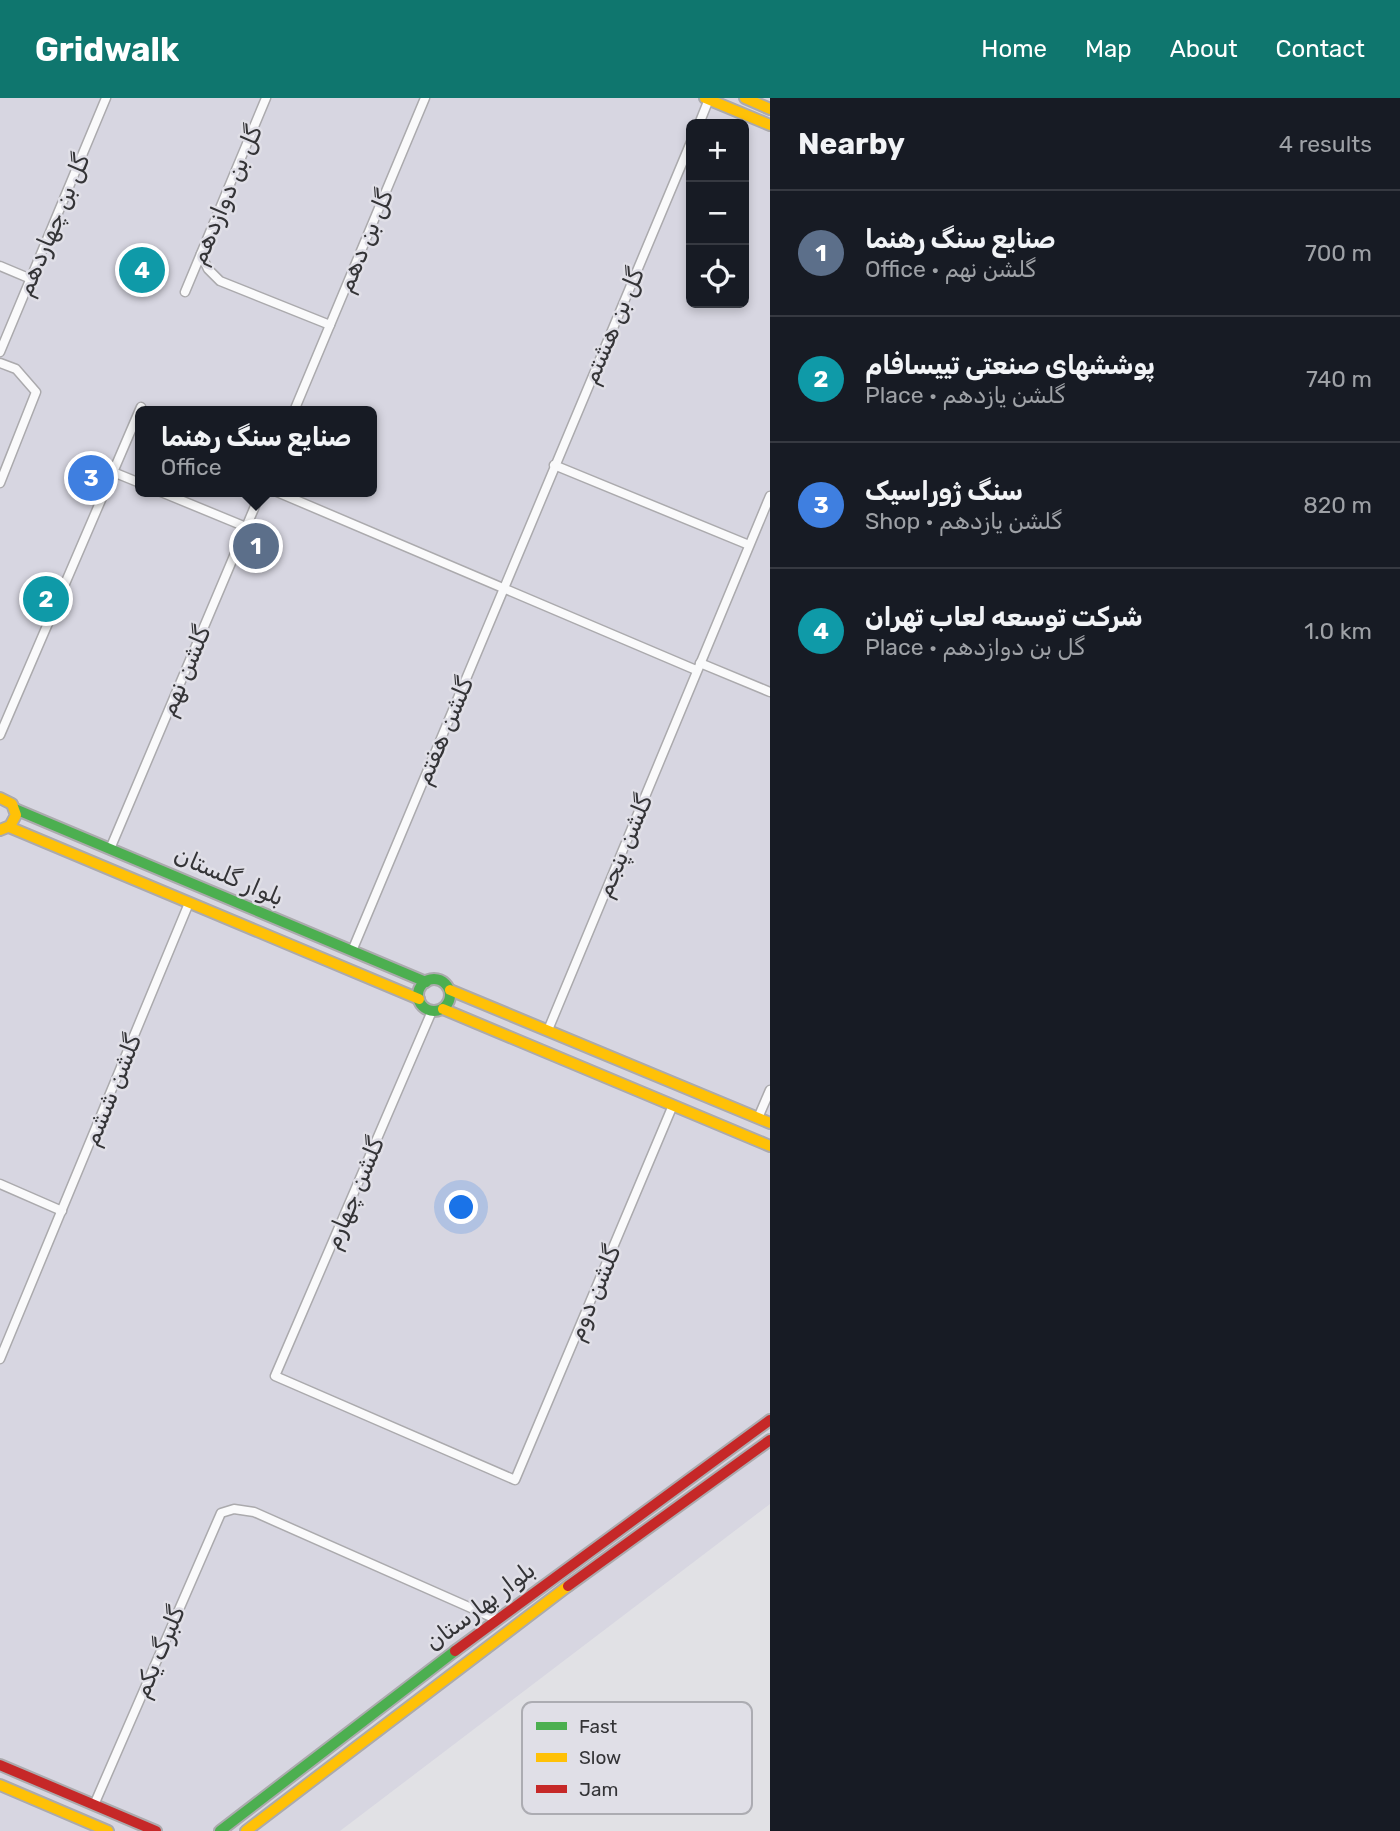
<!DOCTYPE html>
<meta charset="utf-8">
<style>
:root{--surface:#171b24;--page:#242831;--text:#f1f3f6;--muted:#9ea1a6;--line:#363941;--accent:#0f766e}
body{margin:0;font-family:Rubik,"Noto Naskh Arabic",sans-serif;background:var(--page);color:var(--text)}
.controls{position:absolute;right:21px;top:21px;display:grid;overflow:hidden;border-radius:10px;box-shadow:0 4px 10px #0003}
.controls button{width:63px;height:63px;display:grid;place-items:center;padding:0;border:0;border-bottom:2px solid var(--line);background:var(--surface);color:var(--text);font:35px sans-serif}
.you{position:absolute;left:462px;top:1110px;width:24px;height:24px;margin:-18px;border:5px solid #fff;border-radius:50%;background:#1a73e8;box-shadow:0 0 0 10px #1a73e833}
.badge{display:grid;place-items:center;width:46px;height:46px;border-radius:50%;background:var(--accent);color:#fff;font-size:23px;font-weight:700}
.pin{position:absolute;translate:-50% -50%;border:4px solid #fff;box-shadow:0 2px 7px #0006}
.popup{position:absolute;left:135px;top:308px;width:242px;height:91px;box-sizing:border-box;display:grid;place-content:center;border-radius:10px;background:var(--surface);filter:drop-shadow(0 2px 5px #0005);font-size:23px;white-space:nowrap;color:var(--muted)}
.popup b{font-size:26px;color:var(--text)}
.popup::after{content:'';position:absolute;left:50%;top:100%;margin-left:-14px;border:14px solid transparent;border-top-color:var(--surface)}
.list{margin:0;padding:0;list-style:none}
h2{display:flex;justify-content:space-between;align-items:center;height:91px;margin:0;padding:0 28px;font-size:30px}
h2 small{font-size:23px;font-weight:400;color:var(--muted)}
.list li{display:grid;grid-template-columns:46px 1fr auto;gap:21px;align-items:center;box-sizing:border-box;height:126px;padding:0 28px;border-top:2px solid var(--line)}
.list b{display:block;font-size:26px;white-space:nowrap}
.list p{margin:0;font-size:23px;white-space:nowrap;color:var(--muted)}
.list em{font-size:23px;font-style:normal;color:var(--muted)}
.icon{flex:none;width:38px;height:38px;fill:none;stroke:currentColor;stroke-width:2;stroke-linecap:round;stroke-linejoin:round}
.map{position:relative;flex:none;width:770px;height:1733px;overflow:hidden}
header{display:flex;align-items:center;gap:42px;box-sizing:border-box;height:98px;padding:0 35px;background:var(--accent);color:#fff}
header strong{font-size:33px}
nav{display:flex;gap:38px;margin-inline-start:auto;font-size:24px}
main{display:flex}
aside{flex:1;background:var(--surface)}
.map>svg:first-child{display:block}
.built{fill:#d7d6e1;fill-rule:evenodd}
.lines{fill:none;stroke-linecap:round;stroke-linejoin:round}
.street-casing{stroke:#abaaad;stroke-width:11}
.fast-casing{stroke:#abaaad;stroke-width:14}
.slow-casing{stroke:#abaaad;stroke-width:14}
.jam-casing{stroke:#abaaad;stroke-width:14}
.street{stroke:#fafafb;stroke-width:8}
.fast{stroke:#4caf50;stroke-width:10}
.slow{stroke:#ffc107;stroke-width:10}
.jam{stroke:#c62828;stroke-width:10}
.labels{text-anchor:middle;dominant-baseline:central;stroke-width:5;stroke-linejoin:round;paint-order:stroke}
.street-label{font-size:24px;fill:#343437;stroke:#e0dfe7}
.key{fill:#e0dfe7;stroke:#acacb2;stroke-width:2}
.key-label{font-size:19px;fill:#343437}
</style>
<header>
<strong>Gridwalk</strong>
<nav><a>Home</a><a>Map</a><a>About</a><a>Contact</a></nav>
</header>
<main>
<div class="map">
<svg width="770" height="1733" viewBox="0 0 770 1733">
<rect width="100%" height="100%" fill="#e1e1e5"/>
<path class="built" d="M0,0H770V1406L340,1733H0ZM691,26H744V205H691ZM140,313H372V394H140Z"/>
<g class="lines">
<g class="street-casing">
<g id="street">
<polyline points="699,26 709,1"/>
<polyline points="201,156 208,171 220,183 330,227"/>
<polyline points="0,168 31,181"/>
<polyline points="185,194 266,0"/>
<polyline points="0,254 106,0"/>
<polyline points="0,265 16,271 36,294 0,385"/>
<polyline points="294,313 425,0"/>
<polyline points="554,367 749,447"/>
<polyline points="113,374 140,385"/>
<polyline points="161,394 246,429"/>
<polyline points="277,394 696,572"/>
<polyline points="700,565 770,594"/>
<polyline points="0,637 141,309"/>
<polyline points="110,751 261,394"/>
<polyline points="352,853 691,44"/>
<polyline points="432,913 275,1278 515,1382 673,1007"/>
<polyline points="548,932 770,398"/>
<polyline points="758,1020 770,992"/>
<polyline points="0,1086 62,1113"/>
<polyline points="0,1261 189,805"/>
<polyline points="94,1707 221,1415 234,1411 254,1414 496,1521"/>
</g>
</g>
<g class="fast-casing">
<g id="fast">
<polyline points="15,711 426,884"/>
<circle cx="434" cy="897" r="16"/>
<polyline points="220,1733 455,1553"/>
</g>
</g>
<g class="slow-casing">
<g id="slow">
<polyline points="705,0 770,27"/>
<polyline points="745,0 770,11"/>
<polyline points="0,700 12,706 16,717 10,728 0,732"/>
<polyline points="9,729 419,901"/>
<polyline points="450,892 770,1025"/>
<polyline points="443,911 770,1048"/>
<polyline points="0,1687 108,1733"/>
<polyline points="246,1733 568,1488"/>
</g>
</g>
<g class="jam-casing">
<g id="jam">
<polyline points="568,1488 770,1342"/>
<polyline points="455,1553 770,1322"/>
<polyline points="0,1667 156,1733"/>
</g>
</g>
<use href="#street" class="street"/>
<use href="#fast" class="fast"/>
<use href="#slow" class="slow"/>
<use href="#jam" class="jam"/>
</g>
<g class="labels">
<g class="street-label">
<text transform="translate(226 97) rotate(-67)">گل بن دوازدهم</text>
<text transform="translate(53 127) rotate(-67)">گل بن چهاردهم</text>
<text transform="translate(365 143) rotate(-67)">گل بن دهم</text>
<text transform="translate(613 228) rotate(-67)">گل بن هشتم</text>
<text transform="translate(185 573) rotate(-67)">گلشن نهم</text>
<text transform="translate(444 633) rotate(-67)">گلشن هفتم</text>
<text transform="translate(624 748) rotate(-67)">گلشن پنجم</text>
<text transform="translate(229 778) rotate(23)">بلوار گلستان</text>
<text transform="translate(112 992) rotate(-68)">گلشن ششم</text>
<text transform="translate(354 1095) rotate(-67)">گلشن چهارم</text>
<text transform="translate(594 1195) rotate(-67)">گلشن دوم</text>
<text transform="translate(480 1508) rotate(-37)">بلوار بهارستان</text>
<text transform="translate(159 1554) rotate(-67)">گلبرگ یکم</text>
</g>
</g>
<rect x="522" y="1604" width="230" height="112" rx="10" class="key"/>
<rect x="536" y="1624" width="31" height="8" fill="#4caf50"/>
<rect x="536" y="1655" width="31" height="9" fill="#ffc107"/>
<rect x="536" y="1687" width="31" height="8" fill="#c62828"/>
<g class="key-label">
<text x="579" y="1635">Fast</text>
<text x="579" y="1666">Slow</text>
<text x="579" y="1698">Jam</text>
</g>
</svg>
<div class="controls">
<button>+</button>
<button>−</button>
<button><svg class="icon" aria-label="locate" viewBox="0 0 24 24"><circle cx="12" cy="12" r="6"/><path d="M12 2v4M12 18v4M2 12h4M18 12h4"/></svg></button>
</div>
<div class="you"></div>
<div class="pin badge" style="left:256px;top:448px;background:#5c6f8a">1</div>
<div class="popup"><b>صنایع سنگ رهنما</b>Office</div>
<div class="pin badge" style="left:46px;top:501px;background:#0f9aa8">2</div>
<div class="pin badge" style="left:91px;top:380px;background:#3f7fe0">3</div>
<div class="pin badge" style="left:142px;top:172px;background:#0f9aa8">4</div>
</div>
<aside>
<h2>Nearby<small>4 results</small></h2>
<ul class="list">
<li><span class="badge" style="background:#5c6f8a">1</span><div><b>صنایع سنگ رهنما</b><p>Office · گلشن نهم</p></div><em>700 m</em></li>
<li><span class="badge" style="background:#0f9aa8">2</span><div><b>پوششهای صنعتی تییسافام</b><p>Place · گلشن یازدهم</p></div><em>740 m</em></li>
<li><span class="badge" style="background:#3f7fe0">3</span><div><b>سنگ ژوراسیک</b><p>Shop · گلشن یازدهم</p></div><em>820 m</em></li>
<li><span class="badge" style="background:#0f9aa8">4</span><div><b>شرکت توسعه لعاب تهران</b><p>Place · گل بن دوازدهم</p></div><em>1.0 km</em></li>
</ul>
</aside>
</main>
